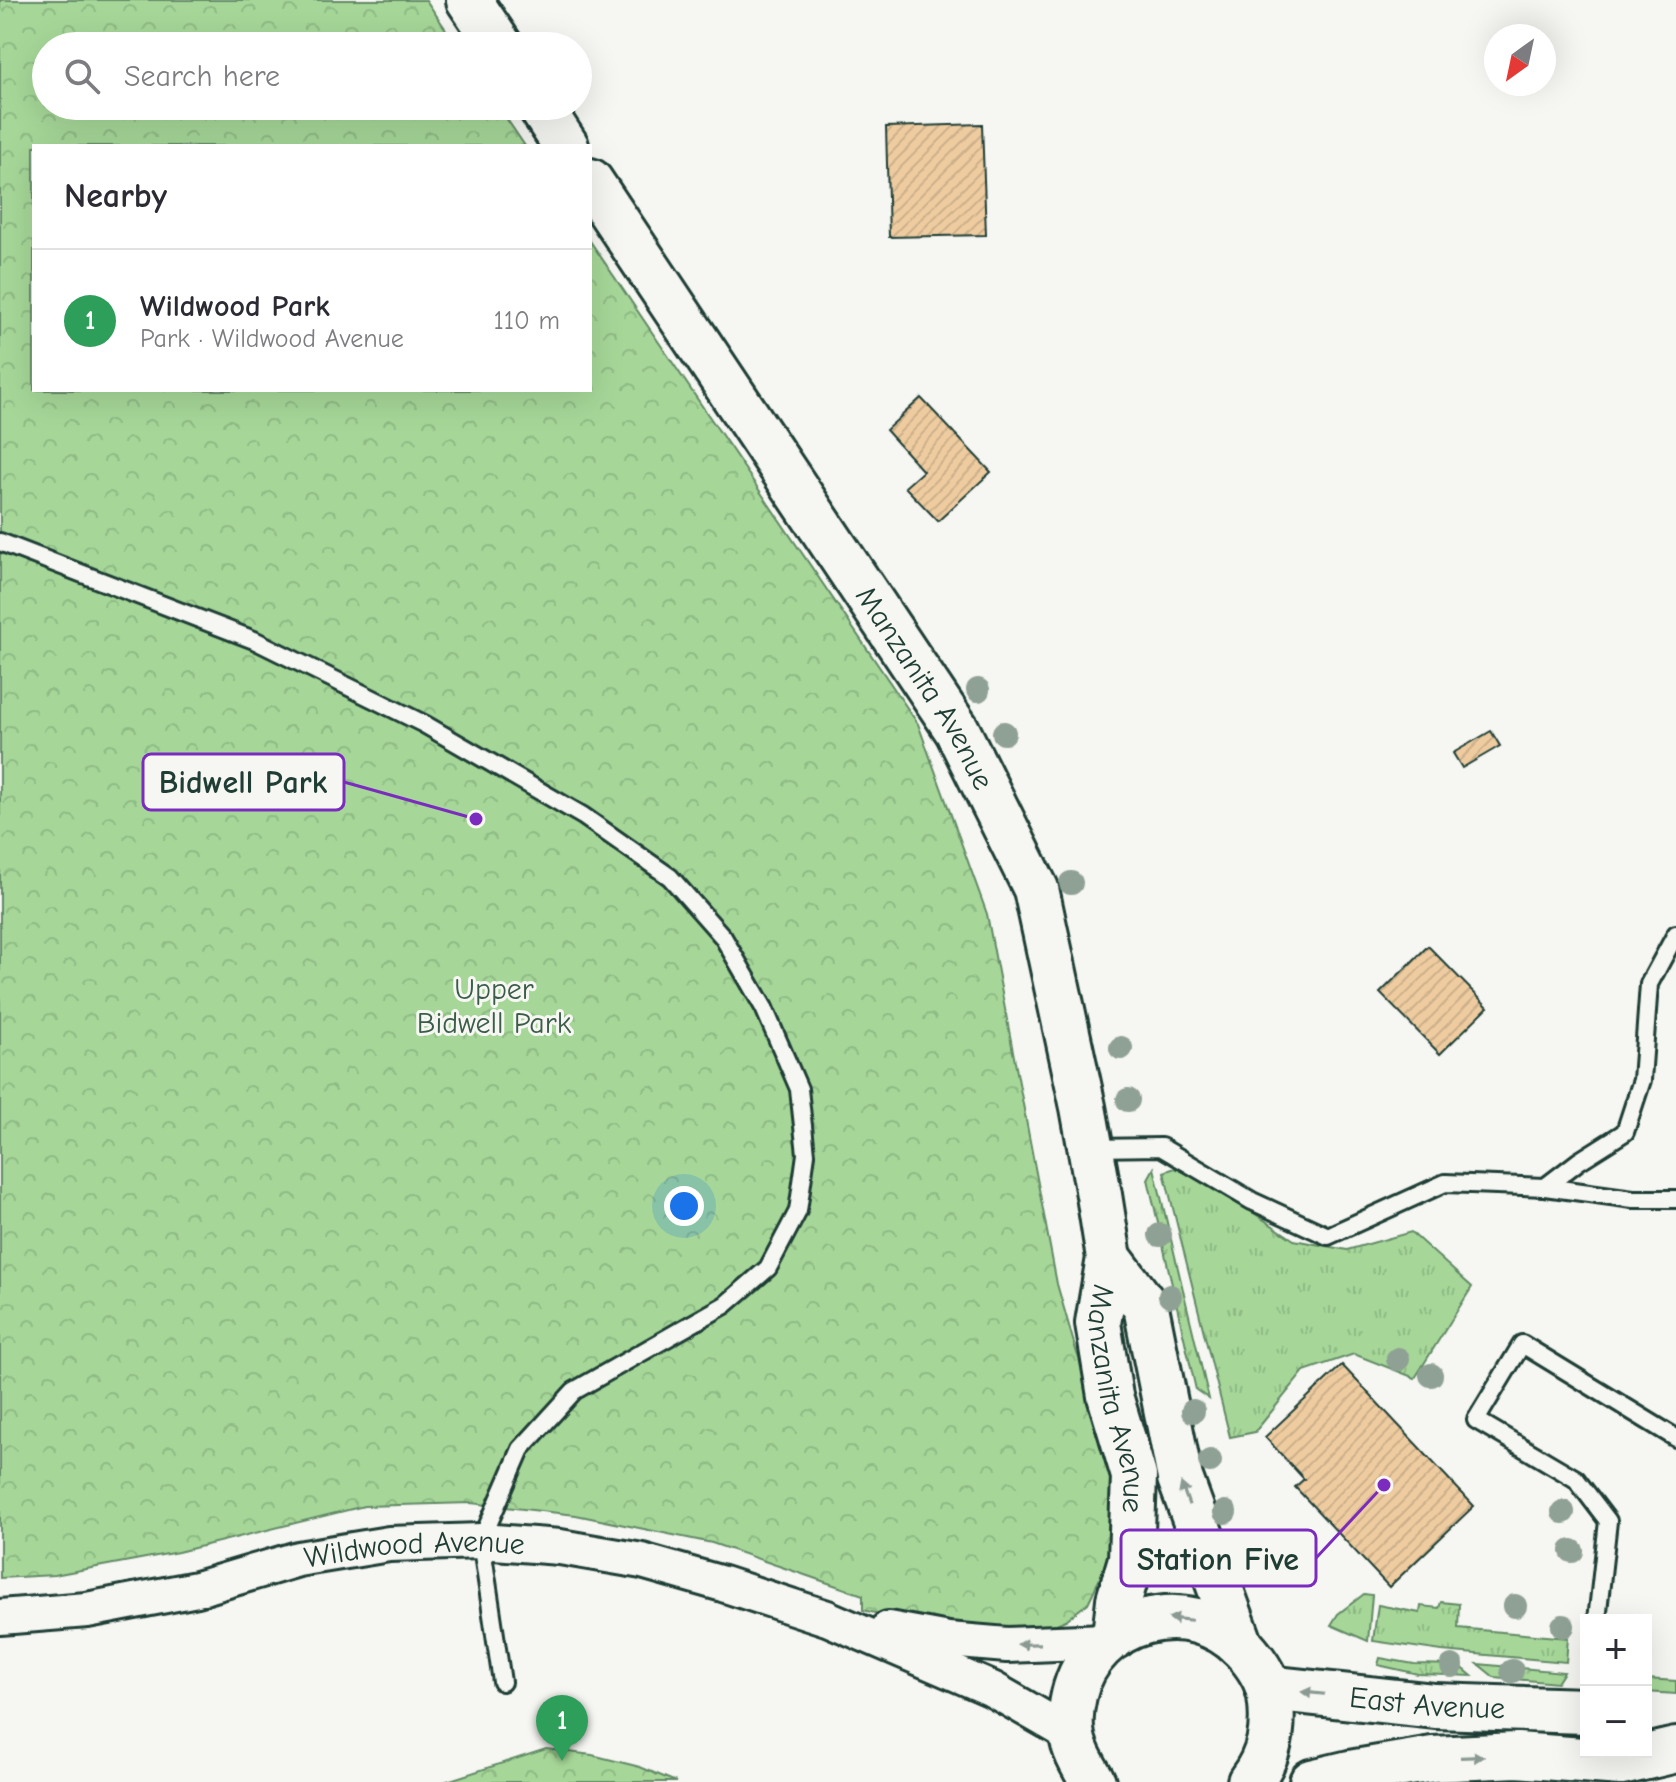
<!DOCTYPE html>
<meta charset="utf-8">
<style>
:root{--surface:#fff;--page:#f2f2f3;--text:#2b2b33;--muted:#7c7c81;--line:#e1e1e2;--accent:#d93025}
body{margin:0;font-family:"Comic Neue",sans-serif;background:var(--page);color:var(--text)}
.controls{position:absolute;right:24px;bottom:24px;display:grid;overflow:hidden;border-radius:0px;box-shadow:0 8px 32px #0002}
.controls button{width:72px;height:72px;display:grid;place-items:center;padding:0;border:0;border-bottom:2px solid var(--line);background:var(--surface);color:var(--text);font:40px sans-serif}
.compass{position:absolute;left:1484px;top:24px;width:72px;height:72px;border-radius:50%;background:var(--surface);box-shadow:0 8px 32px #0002;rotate:213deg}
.you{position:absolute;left:684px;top:1206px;width:28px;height:28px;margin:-20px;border:6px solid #fff;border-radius:50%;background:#1a73e8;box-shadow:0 0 0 12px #1a73e833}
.badge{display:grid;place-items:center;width:52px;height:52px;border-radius:50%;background:var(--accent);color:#fff;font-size:26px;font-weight:700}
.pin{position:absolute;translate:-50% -66px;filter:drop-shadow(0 2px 4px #0008)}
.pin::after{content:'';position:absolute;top:42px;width:28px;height:24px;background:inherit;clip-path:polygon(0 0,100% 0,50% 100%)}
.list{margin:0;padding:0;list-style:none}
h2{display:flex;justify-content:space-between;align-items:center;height:104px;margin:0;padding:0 32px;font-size:34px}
h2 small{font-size:26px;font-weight:400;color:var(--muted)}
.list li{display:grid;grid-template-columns:52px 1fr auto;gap:24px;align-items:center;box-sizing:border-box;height:144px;padding:0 32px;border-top:2px solid var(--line)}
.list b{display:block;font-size:30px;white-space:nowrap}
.list p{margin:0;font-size:26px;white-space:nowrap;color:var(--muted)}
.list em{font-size:26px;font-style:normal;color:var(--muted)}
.icon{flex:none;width:44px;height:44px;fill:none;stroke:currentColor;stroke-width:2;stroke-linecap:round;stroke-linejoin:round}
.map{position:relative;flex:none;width:1676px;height:1782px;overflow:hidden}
.search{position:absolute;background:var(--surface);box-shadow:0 8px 32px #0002;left:32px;top:32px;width:560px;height:88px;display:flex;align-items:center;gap:20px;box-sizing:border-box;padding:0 28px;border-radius:44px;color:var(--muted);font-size:30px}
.panel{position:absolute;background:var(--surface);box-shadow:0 8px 32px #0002;left:32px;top:144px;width:560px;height:248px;border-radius:0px}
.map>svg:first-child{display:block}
.grass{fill:url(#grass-tufts);stroke:#628a66;stroke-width:2}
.forest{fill:url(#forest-crowns);stroke:#628a66;stroke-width:2}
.building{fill:url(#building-hatch);stroke:#1f3d34;stroke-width:2}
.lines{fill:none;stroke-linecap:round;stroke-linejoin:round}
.lane-casing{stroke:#1f3d34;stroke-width:22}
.street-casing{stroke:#1f3d34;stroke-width:40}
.secondary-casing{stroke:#1f3d34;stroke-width:50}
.lane{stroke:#f6f6f2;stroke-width:16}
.street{stroke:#f6f6f2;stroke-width:34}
.secondary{stroke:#f6f6f2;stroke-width:44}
.tree{fill:#8fa194}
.oneway{fill:#8a9a93}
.labels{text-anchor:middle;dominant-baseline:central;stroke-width:6;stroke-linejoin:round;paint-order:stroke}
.street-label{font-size:30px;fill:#1f3d34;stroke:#f6f6f2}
.park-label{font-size:30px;fill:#3a5c48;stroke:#f6f6f2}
.leader{fill:none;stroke:#7b2cbf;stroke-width:3}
.callout-dot{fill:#7b2cbf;stroke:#f6f6f2;stroke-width:3}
.callout{fill:#f6f6f2;stroke:#7b2cbf;stroke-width:3}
.callout-label{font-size:32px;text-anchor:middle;font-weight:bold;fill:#1f3d34}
</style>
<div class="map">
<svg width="1676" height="1782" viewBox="0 0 1676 1782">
<defs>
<pattern id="grass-tufts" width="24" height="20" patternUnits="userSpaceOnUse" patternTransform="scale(2)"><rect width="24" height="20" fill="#a6d798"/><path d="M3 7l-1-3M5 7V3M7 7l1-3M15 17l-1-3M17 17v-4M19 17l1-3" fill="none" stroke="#8eb984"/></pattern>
<pattern id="forest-crowns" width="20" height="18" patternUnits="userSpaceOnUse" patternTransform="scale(2)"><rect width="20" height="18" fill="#a6d798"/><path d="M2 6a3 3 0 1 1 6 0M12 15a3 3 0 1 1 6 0" fill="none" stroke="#8eb984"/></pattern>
<pattern id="building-hatch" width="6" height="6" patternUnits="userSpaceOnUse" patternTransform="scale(2)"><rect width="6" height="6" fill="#efcca0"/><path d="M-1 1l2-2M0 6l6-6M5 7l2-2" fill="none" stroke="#ccb08a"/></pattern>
</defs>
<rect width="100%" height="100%" fill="#f6f6f2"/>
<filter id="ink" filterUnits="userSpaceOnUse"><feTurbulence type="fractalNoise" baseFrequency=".0125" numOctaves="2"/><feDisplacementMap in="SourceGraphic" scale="16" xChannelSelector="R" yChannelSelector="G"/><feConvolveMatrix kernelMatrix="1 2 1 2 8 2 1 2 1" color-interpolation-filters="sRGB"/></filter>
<g filter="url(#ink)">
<g class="grass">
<polygon points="1154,1168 1209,1399 1196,1390 1148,1179"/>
<polygon points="1175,1168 1209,1183 1294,1240 1347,1250 1411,1232 1472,1287 1415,1378 1354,1354 1304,1371 1255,1432 1230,1437 1164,1172"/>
<polygon points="1364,1594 1372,1595 1368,1641 1331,1625 1338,1614"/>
<polygon points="1441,1602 1459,1604 1458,1628 1568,1638 1566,1662 1442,1651 1373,1641 1378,1605 1420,1613 1421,1606 1439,1608"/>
<polygon points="1380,1658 1414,1664 1459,1665 1472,1676 1418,1674 1378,1665"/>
<polygon points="1478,1664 1564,1672 1557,1683 1494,1677"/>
<polygon points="1646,1679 1676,1681 1676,1694 1646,1692"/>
</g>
<g class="forest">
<polygon points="0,0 426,0 457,46 46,46 46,106 498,106 525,146 34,146 34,390 590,390 590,241 918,724 987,914 1057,1284 1075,1347 1104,1434 1114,1483 1115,1520 1109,1552 1100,1578 1088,1603 1066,1620 1032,1634 942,1630 863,1610 863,1595 712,1543 576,1515 471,1503 364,1506 178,1552 54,1575 0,1578"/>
<polygon points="546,1749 592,1755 640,1767 676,1782 444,1782"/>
</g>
<g class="building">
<polygon points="982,124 986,235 889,237 886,127"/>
<polygon points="921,398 991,472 938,521 905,487 923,471 886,430"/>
<polygon points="1491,731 1500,746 1462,768 1453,753"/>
<polygon points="1428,946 1488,1007 1440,1054 1380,993"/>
<polygon points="1342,1365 1474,1506 1389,1587 1295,1487 1304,1479 1265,1437"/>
</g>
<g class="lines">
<g class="lane-casing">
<g id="lane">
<polyline points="0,542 254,640 424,724 583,816 670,877 723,937 764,1008 799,1089 806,1154 798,1211 768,1268 725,1305 574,1391 521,1449 481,1541 502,1682"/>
<polyline points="1092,1148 1161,1147 1252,1201 1328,1236 1445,1183 1545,1187 1633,1199 1676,1199"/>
<polyline points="1545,1187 1579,1161 1625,1132 1642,1080 1649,984 1676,934"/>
<polyline points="1597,1620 1608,1521 1576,1479 1476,1420 1522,1344 1676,1438"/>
</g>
</g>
<g class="street-casing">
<g id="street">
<path id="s1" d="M0,1617L87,1610L197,1589L298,1559L389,1544L481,1541L560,1547L642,1561L723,1584L827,1618L992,1689L1072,1735"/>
<polyline points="888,1629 948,1640 1007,1645 1106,1641"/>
</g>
</g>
<g class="secondary-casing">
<g id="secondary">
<polyline points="469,0 500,46"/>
<polyline points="540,106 566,146"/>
<path id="s2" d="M590,181L957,730L1036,889L1083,1107L1099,1195L1109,1258L1098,1323L1110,1396L1134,1476L1131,1559L1119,1600L1115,1636"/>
<polyline points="1109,1258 1146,1307 1180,1478 1241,1646"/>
<path id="s3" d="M1268,1688L1435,1706L1586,1711"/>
<path d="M1093,1782C1087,1772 1080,1761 1076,1750C1069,1733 1070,1712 1074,1695C1092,1618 1189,1592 1243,1648C1255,1661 1267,1678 1270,1696C1275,1728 1270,1756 1250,1782"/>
<polyline points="1312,1782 1350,1773 1433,1759 1517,1755 1621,1763 1676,1750"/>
</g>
</g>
<use href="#lane" class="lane"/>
<use href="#street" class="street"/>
<use href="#secondary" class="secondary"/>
</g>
<g class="tree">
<circle cx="978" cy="690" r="12"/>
<circle cx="1004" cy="733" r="12"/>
<circle cx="1071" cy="883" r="12"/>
<circle cx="1121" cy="1048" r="12"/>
<circle cx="1128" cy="1100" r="12"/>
<circle cx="1160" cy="1235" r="12"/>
<circle cx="1170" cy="1296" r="12"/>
<circle cx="1398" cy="1359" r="12"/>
<circle cx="1431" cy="1375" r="12"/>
<circle cx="1193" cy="1411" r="12"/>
<circle cx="1210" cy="1461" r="12"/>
<circle cx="1225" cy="1512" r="12"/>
<circle cx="1563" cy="1512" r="12"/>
<circle cx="1572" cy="1551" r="12"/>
<circle cx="1515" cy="1606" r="12"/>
<circle cx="1563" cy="1626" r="12"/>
<circle cx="1452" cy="1666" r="12"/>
<circle cx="1512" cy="1671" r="12"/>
</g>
<defs><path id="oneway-solid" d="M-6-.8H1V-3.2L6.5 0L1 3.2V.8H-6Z" transform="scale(2)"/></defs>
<g class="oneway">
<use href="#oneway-solid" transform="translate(1185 1494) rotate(-110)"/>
<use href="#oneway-solid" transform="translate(1180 1619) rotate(-174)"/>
<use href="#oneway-solid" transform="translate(1029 1644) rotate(179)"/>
<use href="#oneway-solid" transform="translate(1313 1693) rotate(-174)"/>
<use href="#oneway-solid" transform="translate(1472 1757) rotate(-2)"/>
</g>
</g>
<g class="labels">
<g class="street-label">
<text stroke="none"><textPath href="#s2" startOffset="608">Manzanita Avenue</textPath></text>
<text stroke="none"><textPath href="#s2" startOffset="1358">Manzanita Avenue</textPath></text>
<text stroke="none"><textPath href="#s1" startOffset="422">Wildwood Avenue</textPath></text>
<text stroke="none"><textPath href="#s3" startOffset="160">East Avenue</textPath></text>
</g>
<g class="park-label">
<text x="494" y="989">Upper<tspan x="494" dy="34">Bidwell Park</tspan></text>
</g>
</g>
<path class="leader" d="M476 819L344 782M1384 1485L1316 1558"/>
<g class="callout-dot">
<circle cx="476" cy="819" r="8"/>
<circle cx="1384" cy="1485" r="8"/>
</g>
<g class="callout">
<rect x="143" y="754" width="201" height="56" rx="8"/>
<rect x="1121" y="1530" width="195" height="56" rx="8"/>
</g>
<g class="callout-label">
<text x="243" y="793">Bidwell Park</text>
<text x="1218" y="1570">Station Five</text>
</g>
</svg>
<div class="controls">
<button>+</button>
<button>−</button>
</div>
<svg class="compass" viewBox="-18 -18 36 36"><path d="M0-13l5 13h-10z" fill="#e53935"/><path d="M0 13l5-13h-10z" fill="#7c7c81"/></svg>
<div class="you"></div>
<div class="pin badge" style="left:562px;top:1761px;background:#2e9e5b">1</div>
<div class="search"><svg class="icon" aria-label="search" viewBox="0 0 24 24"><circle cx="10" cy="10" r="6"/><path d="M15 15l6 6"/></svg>Search here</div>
<section class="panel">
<h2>Nearby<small></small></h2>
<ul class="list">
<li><span class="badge" style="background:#2e9e5b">1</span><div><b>Wildwood Park</b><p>Park · Wildwood Avenue</p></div><em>110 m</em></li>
</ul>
</section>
</div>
